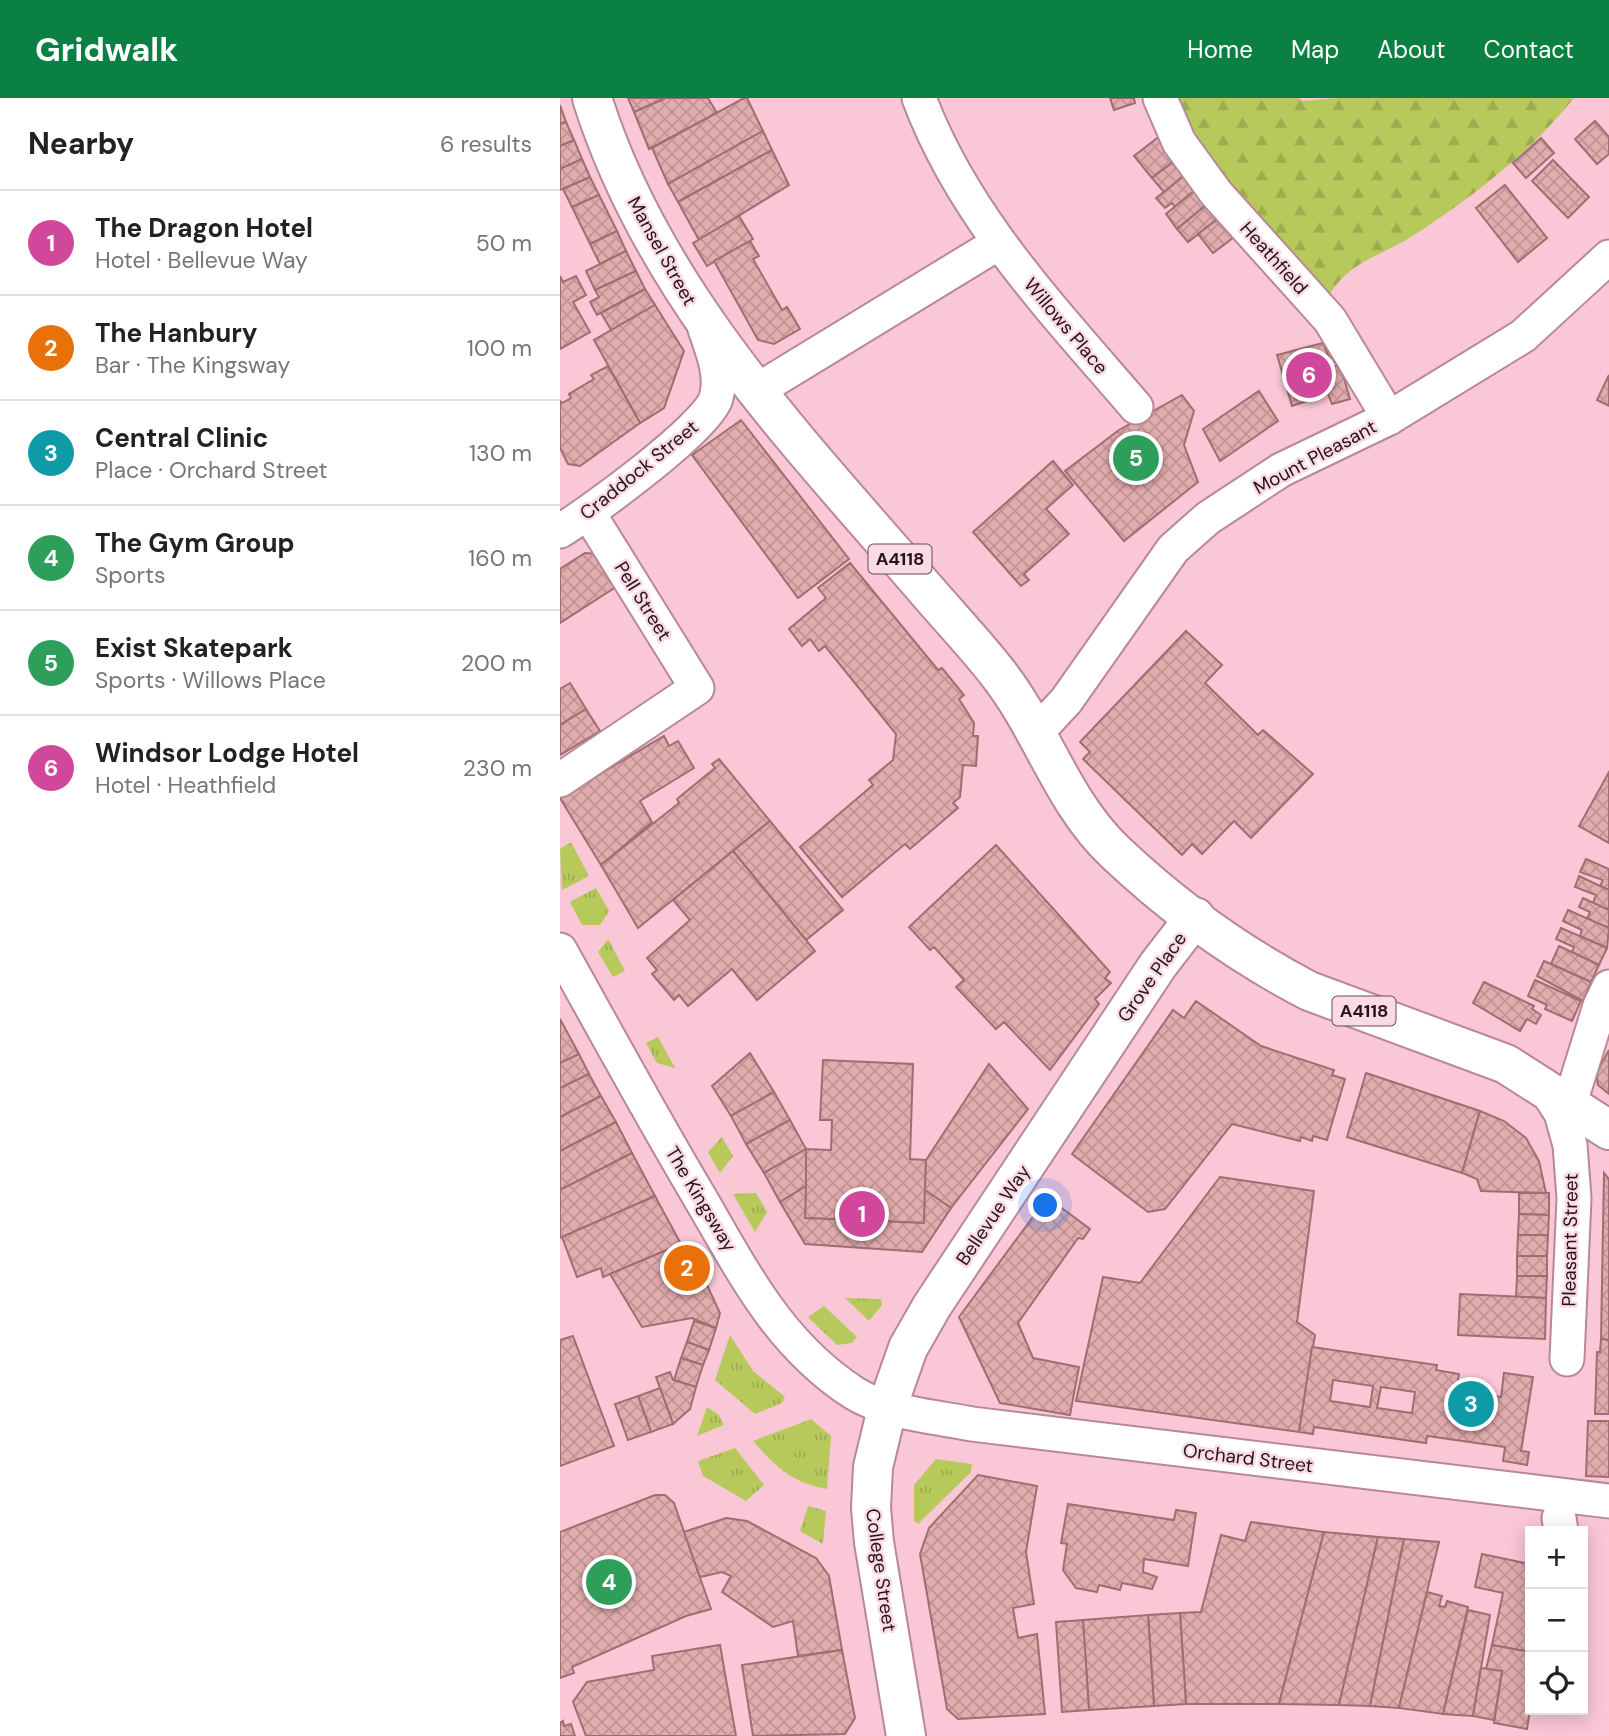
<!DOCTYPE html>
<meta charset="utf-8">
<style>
:root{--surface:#fff;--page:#f2f2f2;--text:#222;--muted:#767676;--line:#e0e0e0;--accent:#0b8043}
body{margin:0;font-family:"DM Sans",sans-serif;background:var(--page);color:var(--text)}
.controls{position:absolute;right:21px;bottom:21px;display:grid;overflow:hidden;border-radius:0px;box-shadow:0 4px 18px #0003}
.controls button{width:63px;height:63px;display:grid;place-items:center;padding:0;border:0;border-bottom:2px solid var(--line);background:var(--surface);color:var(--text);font:35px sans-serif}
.you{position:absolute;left:486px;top:1108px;width:24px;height:24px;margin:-18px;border:5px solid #fff;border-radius:50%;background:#1a73e8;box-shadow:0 0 0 10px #1a73e833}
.badge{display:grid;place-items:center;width:46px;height:46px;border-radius:50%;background:var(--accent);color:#fff;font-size:23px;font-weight:700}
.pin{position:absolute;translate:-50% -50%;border:4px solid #fff;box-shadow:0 2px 7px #0006}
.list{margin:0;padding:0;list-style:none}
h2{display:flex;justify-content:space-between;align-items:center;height:91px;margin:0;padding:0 28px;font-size:30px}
h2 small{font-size:23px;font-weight:400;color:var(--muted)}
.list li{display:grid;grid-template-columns:46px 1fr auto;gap:21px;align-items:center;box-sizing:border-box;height:105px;padding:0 28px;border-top:2px solid var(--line)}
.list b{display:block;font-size:26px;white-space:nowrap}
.list p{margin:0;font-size:23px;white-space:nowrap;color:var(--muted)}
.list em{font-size:23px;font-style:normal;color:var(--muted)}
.icon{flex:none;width:38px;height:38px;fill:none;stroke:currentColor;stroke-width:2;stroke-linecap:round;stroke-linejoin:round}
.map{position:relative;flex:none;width:1049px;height:1638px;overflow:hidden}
header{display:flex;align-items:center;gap:42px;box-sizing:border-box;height:98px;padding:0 35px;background:var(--accent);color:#fff}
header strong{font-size:33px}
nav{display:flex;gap:38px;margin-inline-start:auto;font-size:24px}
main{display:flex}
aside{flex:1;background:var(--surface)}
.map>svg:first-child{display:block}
.grass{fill:url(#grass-tufts)}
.forest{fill:url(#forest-firs)}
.building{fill:url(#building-cross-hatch);stroke:#9f6e70;stroke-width:2;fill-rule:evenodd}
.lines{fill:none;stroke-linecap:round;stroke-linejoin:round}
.minor-casing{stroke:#b98898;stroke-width:37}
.major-casing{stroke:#b98898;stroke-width:42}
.minor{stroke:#fff;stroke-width:33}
.major{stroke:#fff;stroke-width:38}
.labels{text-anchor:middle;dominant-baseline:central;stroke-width:5;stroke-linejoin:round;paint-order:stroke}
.shield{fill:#fadae4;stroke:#664f57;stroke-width:2}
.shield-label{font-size:18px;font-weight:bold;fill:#26141b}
.street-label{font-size:19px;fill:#26141b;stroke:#fadae4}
</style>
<header>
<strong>Gridwalk</strong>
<nav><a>Home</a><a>Map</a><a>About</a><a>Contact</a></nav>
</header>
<main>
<aside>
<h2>Nearby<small>6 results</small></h2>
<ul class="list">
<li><span class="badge" style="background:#d1479c">1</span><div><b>The Dragon Hotel</b><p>Hotel · Bellevue Way</p></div><em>50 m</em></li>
<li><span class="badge" style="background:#e8710a">2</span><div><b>The Hanbury</b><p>Bar · The Kingsway</p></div><em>100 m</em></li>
<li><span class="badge" style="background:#0f9aa8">3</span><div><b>Central Clinic</b><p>Place · Orchard Street</p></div><em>130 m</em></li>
<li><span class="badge" style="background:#2e9e5b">4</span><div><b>The Gym Group</b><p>Sports</p></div><em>160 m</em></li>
<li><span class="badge" style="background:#2e9e5b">5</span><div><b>Exist Skatepark</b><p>Sports · Willows Place</p></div><em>200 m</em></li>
<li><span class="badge" style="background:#d1479c">6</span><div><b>Windsor Lodge Hotel</b><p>Hotel · Heathfield</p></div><em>230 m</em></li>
</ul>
</aside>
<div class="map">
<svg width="1049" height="1638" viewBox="0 0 1049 1638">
<defs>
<pattern id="grass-tufts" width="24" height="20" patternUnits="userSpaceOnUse" patternTransform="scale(1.75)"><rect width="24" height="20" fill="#b7c95b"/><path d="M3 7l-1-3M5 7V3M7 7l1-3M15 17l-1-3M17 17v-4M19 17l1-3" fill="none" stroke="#9dac4f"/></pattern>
<pattern id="forest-firs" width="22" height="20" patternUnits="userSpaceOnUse" patternTransform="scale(1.75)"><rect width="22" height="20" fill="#b7c95b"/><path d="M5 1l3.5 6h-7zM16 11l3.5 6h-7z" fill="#9dac4f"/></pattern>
<pattern id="building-cross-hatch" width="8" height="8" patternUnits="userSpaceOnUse" patternTransform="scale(1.75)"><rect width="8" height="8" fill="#e1acad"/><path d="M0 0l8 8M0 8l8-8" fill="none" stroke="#c19394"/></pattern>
</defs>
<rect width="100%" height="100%" fill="#fac7d7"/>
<g class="grass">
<polygon points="11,744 29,778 2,792 0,751"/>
<polygon points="36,790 49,813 40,827 22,827 10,804"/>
<polygon points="48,841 65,873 53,879 38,854"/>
<polygon points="98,939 115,970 97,965 86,945"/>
<polygon points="162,1039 173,1058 160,1075 148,1054"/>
<polygon points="196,1095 207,1114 195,1134 173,1096"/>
<polygon points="285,1200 321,1201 322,1207 309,1223"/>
<polygon points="264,1208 297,1239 292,1245 277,1247 248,1219"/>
<polygon points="170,1237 193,1273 225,1299 222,1305 195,1316 155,1282"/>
<polygon points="147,1309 158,1316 164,1327 137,1338"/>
<path d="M251,1321L271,1338L267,1391C231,1384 217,1370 193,1343Z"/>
<polygon points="175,1350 204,1387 186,1403 143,1378 138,1363"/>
<polygon points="376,1361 412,1366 411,1374 358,1426 354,1423 354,1387"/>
<polygon points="248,1408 266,1413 263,1446 240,1433"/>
</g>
<path class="forest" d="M609,0H738L743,3L776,0H1014C969,56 911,100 851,139C817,160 788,163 767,201L632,48Z"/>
<g class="building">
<polygon points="68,0 106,0 74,14"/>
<polygon points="106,0 148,0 157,15 89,51 74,14"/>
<polygon points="184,0 187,0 203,33 108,86 92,50"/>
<polygon points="550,0 574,0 575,5 554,12"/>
<polygon points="0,7 6,24 0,26"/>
<polygon points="1035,23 1049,39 1049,56 1037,66 1015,41"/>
<polygon points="6,24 14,42 0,48 0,26"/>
<polygon points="203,33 212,52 118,104 108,86"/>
<polygon points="600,38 617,61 592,80 574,58"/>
<polygon points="981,40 994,55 966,80 953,65"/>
<polygon points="14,42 22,61 0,71 0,48"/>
<polygon points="212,52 229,87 139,142 118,104"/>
<polygon points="22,61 30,79 0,92 0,71"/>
<polygon points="617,61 629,74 604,94 592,80"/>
<polygon points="993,62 1029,99 1008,120 972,83"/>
<polygon points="629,74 640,88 615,109 612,105 605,110 596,100"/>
<polygon points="30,79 39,97 12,109 3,91"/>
<polygon points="945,87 987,140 958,164 916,110"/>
<polygon points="640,88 651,103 617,131 606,116"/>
<polygon points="39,97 57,133 30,146 12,109"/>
<polygon points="651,103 663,117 628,144 617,131"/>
<polygon points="663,117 678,136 653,155 638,136"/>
<polygon points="179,118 193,141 147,168 133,145"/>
<polygon points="57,133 66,153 40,166 30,146"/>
<polygon points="190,143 199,158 193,161 222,212 227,209 240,231 214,246 198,242 154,163"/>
<polygon points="66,153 76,173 35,192 26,173"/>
<polygon points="76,173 85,191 37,217 30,204 39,199 35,192"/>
<polygon points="0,178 3,184 16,178 26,197 13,204 30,234 0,251"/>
<polygon points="85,191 95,207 51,232 41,215"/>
<polygon points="95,207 124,253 104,310 80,325 34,242"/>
<polygon points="763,245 773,269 780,267 790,301 772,306 768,296 732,308 717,257"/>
<polygon points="48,268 80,325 20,368 8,366 0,350 0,303 2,305 11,300 9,296 34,281 31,277"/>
<polygon points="1049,277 1049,308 1037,302"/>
<polygon points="699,293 718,323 660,363 643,331"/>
<polygon points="622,297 634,313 624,347 638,384 564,443 505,373 559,332"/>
<polygon points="181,322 289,461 238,500 132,357"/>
<polygon points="493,363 513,387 486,411 509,436 464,476 469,482 461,488 413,434"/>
<polygon points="25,455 39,456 59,487 0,525 0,471"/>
<polygon points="290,465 378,572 382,570 404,597 399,601 414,625 413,638 418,638 416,668 403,667 400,699 393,705 398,710 350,751 345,746 282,799 240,749 313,687 309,682 333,662 336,636 265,548 259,553 250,541 242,548 229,531 266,500 258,490"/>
<polygon points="626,533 662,567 645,585 698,637 703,632 753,676 691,740 674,723 642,756 632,746 622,757 523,661 530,654 520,644"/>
<polygon points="10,585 26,611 0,627 0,591"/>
<polygon points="26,611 40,633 0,657 0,627"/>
<polygon points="104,638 109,648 118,643 134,670 80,703 92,724 41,767 0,700"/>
<polygon points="159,661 210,723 78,830 41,767 119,705 117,701 155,670 152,666"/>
<polygon points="1049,674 1049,745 1019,728"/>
<polygon points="210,723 283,812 246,842 173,753"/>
<polygon points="436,747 550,874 545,880 551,885 535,901 539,906 490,972 444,924 436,931 396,889 404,882 374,849 370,852 349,829"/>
<polygon points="173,753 255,853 197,902 172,871 128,908 119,897 114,902 92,876 97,872 87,860 130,822 113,802"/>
<polygon points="1026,761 1049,771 1049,792 1040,788 1043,782 1020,774"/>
<polygon points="1019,778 1049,792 1049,812 1033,805 1036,797 1015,789"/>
<polygon points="1023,800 1049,812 1049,830 1027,821 1030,814 1019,809"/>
<polygon points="1008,812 1049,830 1047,850 1020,838 1022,832 1003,823"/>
<polygon points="1001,830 1047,850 1039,867 1012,854 1014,849 996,841"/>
<polygon points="999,848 1039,867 1031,884 991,866"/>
<polygon points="984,863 1031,884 1023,903 977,878"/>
<polygon points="975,882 1021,903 1012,923 985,911 987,907 968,898"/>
<polygon points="924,884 974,908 972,911 981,917 976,926 967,921 960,933 913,905"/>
<polygon points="636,903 701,948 774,972 772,977 785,981 767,1042 753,1038 752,1043 741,1039 740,1043 672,1026 605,1111 588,1114 512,1056 613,912 624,920"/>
<polygon points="0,921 19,956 0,965"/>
<polygon points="1049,952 1049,996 1038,987 1036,976"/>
<polygon points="190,955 214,994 171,1018 152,988"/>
<polygon points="19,956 29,976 0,990 0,965"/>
<polygon points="263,962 353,966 350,1061 366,1062 364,1125 245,1120 246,1051 271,1052 272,1022 260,1022"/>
<polygon points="429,966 468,1011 391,1110 365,1092 366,1062"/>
<polygon points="806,975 920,1013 902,1075 787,1039"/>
<polygon points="29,976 41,998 0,1019 0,990"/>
<polygon points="214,994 230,1022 186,1046 171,1018"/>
<polygon points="41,998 56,1024 0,1053 0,1019"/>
<polygon points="920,1013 944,1023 966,1040 979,1063 986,1095 921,1093 917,1081 902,1075"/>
<polygon points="230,1022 246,1051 204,1075 186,1046"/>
<polygon points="56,1024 72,1055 0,1092 0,1053"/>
<polygon points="246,1051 246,1088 220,1104 204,1075"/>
<polygon points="72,1055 95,1098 0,1140 0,1092"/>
<polygon points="1044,1075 1049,1081 1049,1242 1041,1241"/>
<polygon points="660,1079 754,1093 737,1224 755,1237 739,1334 516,1303 543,1179 580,1185"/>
<polygon points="246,1088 245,1120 364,1125 365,1092 391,1110 362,1154 245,1146 220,1104"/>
<polygon points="959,1095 989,1095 989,1117 959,1116"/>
<polygon points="95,1098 121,1146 43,1179 41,1170 17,1179 2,1139"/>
<polygon points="495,1105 530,1131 523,1141 518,1140 458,1225 473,1260 519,1269 510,1317 440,1305 399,1219 481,1108"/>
<polygon points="959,1116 989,1117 988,1137 958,1137"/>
<polygon points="958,1137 988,1137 987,1158 957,1158"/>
<polygon points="121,1146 142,1190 147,1187 160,1215 156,1230 132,1220 82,1229 50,1176"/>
<rect x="957" y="1158" width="30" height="20"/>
<polygon points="957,1178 987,1178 986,1200 956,1199"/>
<polygon points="900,1196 986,1200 985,1241 898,1237"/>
<polygon points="134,1223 156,1230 149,1252 127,1244"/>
<polygon points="13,1238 54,1348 0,1368 0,1242"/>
<polygon points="1041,1241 1049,1242 1049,1316 1035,1316 1037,1254 1040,1254"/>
<polygon points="127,1244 149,1252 143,1267 121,1260"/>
<path d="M752,1249L877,1267L876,1272L899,1276L896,1292L941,1299L944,1275L973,1279L961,1353L969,1354L967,1367L943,1363L945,1349L867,1338L866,1345L754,1329L753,1336L739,1334ZM773,1282L813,1288L810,1309L770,1303ZM821,1289L855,1294L852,1315L817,1310Z"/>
<polygon points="121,1260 143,1267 136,1289 114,1282"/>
<polygon points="110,1274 113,1282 136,1289 130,1311 113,1326 96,1279"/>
<polygon points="100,1290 113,1326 91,1334 78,1298"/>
<polygon points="78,1298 91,1334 68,1342 55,1306"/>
<polygon points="1028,1323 1049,1323 1049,1379 1026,1378"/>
<polygon points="418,1377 477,1388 466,1454 474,1506 453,1510 458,1540 477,1536 485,1616 398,1621 387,1611 360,1456 369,1430"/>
<polygon points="95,1397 105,1397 114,1405 151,1511 126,1518 12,1569 14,1575 0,1580 0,1434"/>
<polygon points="508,1406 614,1422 616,1412 636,1415 628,1468 584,1461 583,1474 597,1479 592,1491 562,1485 560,1492 539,1487 537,1494 516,1490 503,1472 507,1446 501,1445"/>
<polygon points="166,1420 187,1423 256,1460 269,1478 282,1552 238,1558 233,1523 213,1529 162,1494 171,1478 162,1474 140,1479 124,1434"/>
<polygon points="691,1424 764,1434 719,1606 626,1606 620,1515 641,1514 661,1437 685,1443"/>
<polygon points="764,1434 818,1439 779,1607 719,1606"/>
<polygon points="818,1439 844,1441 810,1608 779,1607"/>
<polygon points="844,1441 879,1444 839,1610 810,1608"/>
<polygon points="922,1456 970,1466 970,1554 932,1547 943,1495 915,1489"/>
<polygon points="867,1494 882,1498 879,1508 885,1509 887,1503 908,1509 883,1616 839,1610"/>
<polygon points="908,1512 930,1517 913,1618 883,1616"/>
<polygon points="620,1515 626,1606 594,1608 588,1517"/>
<polygon points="588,1517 594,1608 529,1612 523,1522"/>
<polygon points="523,1522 529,1612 502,1614 496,1524"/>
<polygon points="160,1547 176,1638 26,1638 13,1604 27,1584 94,1572 92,1558"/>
<polygon points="932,1547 970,1554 970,1612 967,1631 934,1625 942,1573 926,1571"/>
<polygon points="282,1552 295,1620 285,1636 193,1638 182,1567"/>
<polygon points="921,1570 942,1573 934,1622 913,1618"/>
<polygon points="3,1623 4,1628 11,1626 15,1638 0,1638 0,1625"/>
</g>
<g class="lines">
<g class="minor-casing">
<g id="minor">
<path d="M359,0C404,120 494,213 576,309"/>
<polyline points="600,0 619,44 656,95 770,222 829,320"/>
<polyline points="196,293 437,146"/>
<path d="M0,433C30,415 148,329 156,300C163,277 152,252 145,231"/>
<polyline points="477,634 506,603 613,451 648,420 721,372 829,320 963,238 1049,159"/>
<polyline points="0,682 137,590 29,416"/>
<path d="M0,852C44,931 87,1010 133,1088C180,1167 215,1244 294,1295C326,1315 376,1319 412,1326L1049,1403"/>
<polyline points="983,987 1001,1015 1010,1047 1014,1100 1007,1261"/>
<polyline points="1010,1005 1040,908 1049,889"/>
<polyline points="999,1420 1001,1433"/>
</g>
</g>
<g class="major-casing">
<g id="major">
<path d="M32,0C93,195 237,342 368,494C392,522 418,549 440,578C483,634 503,705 555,754C612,808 680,857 749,893L946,966L1049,1032"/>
<polyline points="346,1638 314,1444 311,1410 313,1369 328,1307 348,1250 372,1208 598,867 635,819"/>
</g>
</g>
<use href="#minor" class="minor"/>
<use href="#major" class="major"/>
</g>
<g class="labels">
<g class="shield">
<rect x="308.5" y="446.5" width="63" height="29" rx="5"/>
<rect x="772.5" y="898.5" width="63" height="29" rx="5"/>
</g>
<g class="shield-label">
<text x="340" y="461">A4118</text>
<text x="804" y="913">A4118</text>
</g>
<g class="street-label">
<text transform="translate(102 153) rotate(61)">Mansel Street</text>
<text transform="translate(714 160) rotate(48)">Heathfield</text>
<text transform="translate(506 228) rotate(50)">Willows Place</text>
<text transform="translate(755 359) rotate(-28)">Mount Pleasant</text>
<text transform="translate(79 372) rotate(-39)">Craddock Street</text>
<text transform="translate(83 503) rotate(58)">Pell Street</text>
<text transform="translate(592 879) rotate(-55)">Grove Place</text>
<text transform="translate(141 1101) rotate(59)">The Kingsway</text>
<text transform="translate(433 1117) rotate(-56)">Bellevue Way</text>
<text transform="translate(1010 1142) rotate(-89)">Pleasant Street</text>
<text transform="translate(688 1360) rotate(7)">Orchard Street</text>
<text transform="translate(321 1472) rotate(82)">College Street</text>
</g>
</g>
</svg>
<div class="controls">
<button>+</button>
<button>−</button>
<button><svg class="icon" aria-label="locate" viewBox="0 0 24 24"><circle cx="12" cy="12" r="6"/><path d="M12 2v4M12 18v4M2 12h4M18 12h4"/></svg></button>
</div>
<div class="you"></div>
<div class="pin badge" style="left:302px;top:1116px;background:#d1479c">1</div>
<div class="pin badge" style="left:127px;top:1170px;background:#e8710a">2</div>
<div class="pin badge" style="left:911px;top:1306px;background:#0f9aa8">3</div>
<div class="pin badge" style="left:49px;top:1484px;background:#2e9e5b">4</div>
<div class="pin badge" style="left:576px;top:360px;background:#2e9e5b">5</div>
<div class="pin badge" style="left:749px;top:277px;background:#d1479c">6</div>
</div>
</main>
